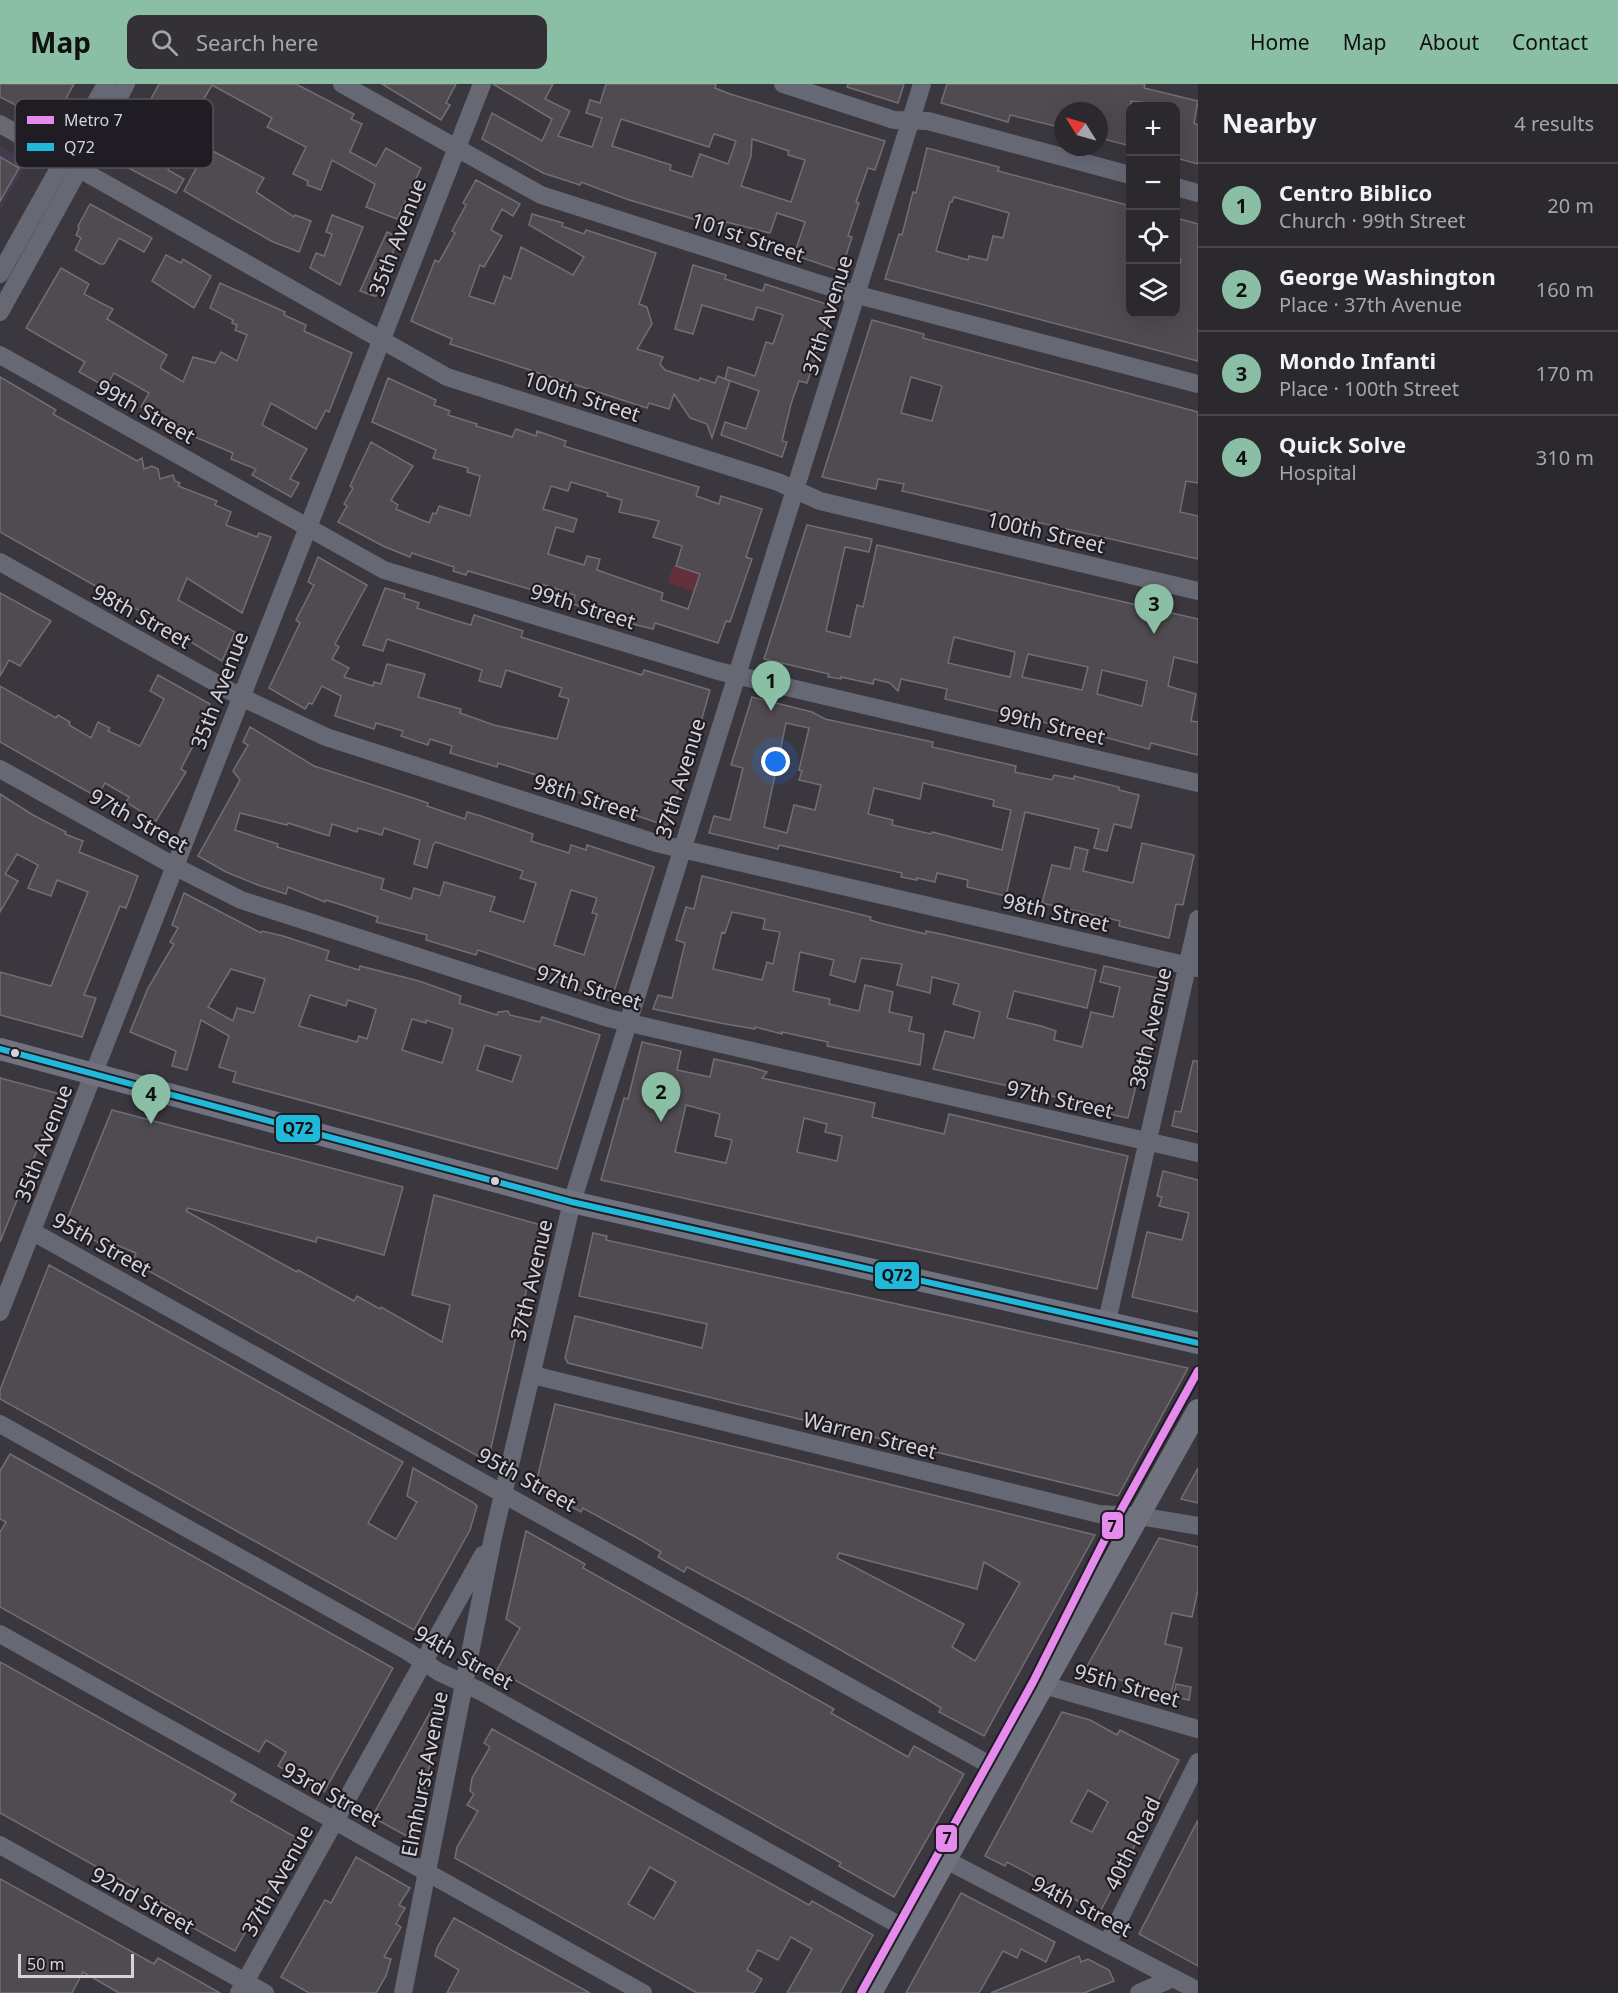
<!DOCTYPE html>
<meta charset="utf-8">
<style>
:root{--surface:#2c292e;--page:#343136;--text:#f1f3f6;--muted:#a6a6aa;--line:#48454a;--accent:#8abfa5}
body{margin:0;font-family:"Noto Sans",sans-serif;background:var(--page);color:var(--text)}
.controls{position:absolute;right:18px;top:18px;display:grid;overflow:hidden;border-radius:12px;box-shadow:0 6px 24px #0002}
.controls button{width:54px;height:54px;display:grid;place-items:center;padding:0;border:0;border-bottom:2px solid var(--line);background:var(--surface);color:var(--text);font:30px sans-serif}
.compass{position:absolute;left:1054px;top:18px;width:54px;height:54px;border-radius:50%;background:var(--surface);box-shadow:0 6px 24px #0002;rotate:307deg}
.scale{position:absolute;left:18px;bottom:15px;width:116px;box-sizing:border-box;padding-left:6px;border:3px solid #d5d2da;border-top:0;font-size:16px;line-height:21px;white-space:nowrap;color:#d5d2da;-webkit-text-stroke:4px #1f1d23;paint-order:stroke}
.you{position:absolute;left:776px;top:678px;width:21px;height:21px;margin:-15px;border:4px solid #fff;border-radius:50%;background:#1a73e8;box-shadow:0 0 0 9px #1a73e833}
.badge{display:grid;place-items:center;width:39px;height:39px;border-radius:50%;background:var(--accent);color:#111;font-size:20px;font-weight:700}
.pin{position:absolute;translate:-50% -50px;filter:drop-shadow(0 2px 3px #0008)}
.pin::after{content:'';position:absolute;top:32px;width:21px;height:18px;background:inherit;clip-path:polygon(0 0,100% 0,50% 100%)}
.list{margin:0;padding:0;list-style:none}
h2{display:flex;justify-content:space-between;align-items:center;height:78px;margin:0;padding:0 24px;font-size:26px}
h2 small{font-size:20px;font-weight:400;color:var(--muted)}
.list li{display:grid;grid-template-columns:39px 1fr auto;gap:18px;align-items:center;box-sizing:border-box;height:84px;padding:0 24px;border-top:2px solid var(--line)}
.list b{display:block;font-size:22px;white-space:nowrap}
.list p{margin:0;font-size:20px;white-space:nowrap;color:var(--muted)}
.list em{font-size:20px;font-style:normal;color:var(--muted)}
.icon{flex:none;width:33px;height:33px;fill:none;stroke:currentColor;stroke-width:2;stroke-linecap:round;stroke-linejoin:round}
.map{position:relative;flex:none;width:1198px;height:1909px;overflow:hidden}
header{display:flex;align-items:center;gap:36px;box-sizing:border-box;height:84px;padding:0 30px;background:var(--accent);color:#111}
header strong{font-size:28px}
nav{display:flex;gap:33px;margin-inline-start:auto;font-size:21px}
.search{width:420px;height:54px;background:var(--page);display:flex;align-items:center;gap:15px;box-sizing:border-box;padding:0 21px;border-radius:12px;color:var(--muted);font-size:22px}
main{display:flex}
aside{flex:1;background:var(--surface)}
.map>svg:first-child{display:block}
.built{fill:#443c4e}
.green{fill:#64303b}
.building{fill:#4f4b50;stroke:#726e73;stroke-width:1.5;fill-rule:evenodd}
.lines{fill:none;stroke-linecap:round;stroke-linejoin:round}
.minor{stroke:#666974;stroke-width:18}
.major{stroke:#70727f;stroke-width:22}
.bus-1-casing{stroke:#1f1d23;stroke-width:10}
.bus-1{stroke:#20b9da;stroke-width:6}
.metro-1-casing{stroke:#1f1d23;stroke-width:12}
.metro-1{stroke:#e68aed;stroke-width:8}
.bus-dot{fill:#d5d2da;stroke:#1f1d23;stroke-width:2}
.labels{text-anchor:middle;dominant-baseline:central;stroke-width:4.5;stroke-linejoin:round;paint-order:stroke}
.street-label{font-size:21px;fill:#d5d2da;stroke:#1f1d23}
.key{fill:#1f1d23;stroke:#56535a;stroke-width:1.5}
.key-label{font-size:16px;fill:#d5d2da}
.line-badge{stroke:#1f1d23;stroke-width:2}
.pale-badge-label{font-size:16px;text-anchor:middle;font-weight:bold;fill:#111}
</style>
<header>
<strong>Map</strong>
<div class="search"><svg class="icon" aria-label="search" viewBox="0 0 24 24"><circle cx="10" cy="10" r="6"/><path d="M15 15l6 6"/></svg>Search here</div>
<nav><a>Home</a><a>Map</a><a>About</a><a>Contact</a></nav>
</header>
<main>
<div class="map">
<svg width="1198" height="1909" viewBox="0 0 1198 1909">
<rect width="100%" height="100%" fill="#3a373e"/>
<polygon class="built" points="0,62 27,78 0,126"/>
<polygon class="green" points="673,482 742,504 736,522 668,499"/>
<g class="building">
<polygon points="0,0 74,0 52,40 0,13"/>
<polygon points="159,0 296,0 354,30 351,35 362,40 350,68 376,82 386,64 421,84 397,135 366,123 375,100 332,76 321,106 307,101 308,97 293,90 306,63 267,43 272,34 212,1 177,60 180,62 168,86 184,95 176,109 117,78"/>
<polygon points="382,0 456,0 446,19 450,21 441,36"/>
<path d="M493,0H553L545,15L570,27L558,52L592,63L602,34L586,29L590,16L600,19L606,0H716L715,4L730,10L885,57L875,86L868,84L856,118L859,119L848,152L852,153L841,187L794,171L805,138L777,129L770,149L726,138L724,144L626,115L581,98L580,101L543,89L482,55L492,29L542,57L552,35ZM621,35L709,63L714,50L736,57L728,80L700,70L692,93L670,86L671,81L612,62ZM752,55L789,67L788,71L805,76L791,118L741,102L751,72Z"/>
<polygon points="848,0 904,0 898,19 847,3"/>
<polygon points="947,0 1145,0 1144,4 1198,17 1194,39 1198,41 1198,80 1176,74 1176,22 1131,17 1131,62 1099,54 1099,27 1063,27 1063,44 1010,31 1008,38 941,19"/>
<polygon points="207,64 264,94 256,108 294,133 295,131 311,137 299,168 271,157 184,107"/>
<path d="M927,64L999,83L998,87L1131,122V230H1176V197L1181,175L1176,174V134L1198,140V277L885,195L899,150L902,151L913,108L916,109ZM954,113L1009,129L1003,154L993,152L987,176L969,172L968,176L936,167L950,118H952Z"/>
<polygon points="0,73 19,84 0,117"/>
<polygon points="476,96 520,120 513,132 502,125 491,146 502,152 484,183 480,181 469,212 494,220 504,192 511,195 521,163 573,191 584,173 529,141 532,130 563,139 562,142 584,150 586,146 656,169 639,220 647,223 652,240 637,265 663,273 660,280 665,286 699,297 700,294 715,299 718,292 730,297 712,354 707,340 690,334 674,310 669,325 649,319 647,324 450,260 452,255 411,237 435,176 439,178 455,149 452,147 466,121 463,119"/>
<polygon points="90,120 152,154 144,168 119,154 104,180 100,180 75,166 81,154 76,151 79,145 78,142"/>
<polygon points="332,131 363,143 340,201 310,184 316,169 324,172 332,150 326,148"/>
<polygon points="387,148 399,153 376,212 374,212 360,207"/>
<polygon points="166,171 181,179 183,175 211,192 194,224 152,197"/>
<polygon points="693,181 726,191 725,195 763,207 765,200 832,222 807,299 799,297 791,320 782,357 787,358 782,373 721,351 725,338 746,345 759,307 725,295 728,283 755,292 766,258 773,260 783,231 757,223 753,236 702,221 693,250 675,245"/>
<polygon points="61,184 89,200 84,210 113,225 107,235 167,271 160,284 183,298 193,273 215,279 221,268 237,277 247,251 235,246 237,241 232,239 233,236 210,224 220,199 285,228 284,231 306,241 304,247 352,269 329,328 326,326 316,345 271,319 262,341 307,365 290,395 299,399 291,413 252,391 256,385 231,375 233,369 195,353 196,350 141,323 149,309 114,289 106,303 79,288 85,278 26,244"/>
<path d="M872,236L924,250L923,254L1198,328V399L1186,397L1180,428L1198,432V475L902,407L904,400L878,395L876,405L822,393ZM911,293L942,302L932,337L901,329Z"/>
<polygon points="0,293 56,326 53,330 137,377 142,374 144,385 152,382 158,385 160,395 173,391 175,397 180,399 178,402 217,417 215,421 231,428 226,441 257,453 259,449 271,453 242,529 187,494 178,516 235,548 222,577 138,526 0,448"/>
<path d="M388,294L436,316L434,321L450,327L448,331L477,340L476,342L512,353L516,345L536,352L537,347L566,357L564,362L580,367L699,403L696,412L719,420L721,412L762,425L746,473L752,475L742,504L730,538L726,537L718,559L655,539L653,545L621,537L573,520L575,511L538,499L536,507L468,487L466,491L453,487L454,483L412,469L410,473L383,462L338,438L347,422L344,420L353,404L350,402L371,358L413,382L391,416L398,421L396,425L429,439L433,429L436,430L439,422L470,432L480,392L467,388L468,384L433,374L436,366L372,338ZM571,398L608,409L607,412L622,416L619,428L659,437L653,453L682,462L676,482L700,490L688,525L661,516L663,509L597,486L600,475L587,472L584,481L548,470L556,443L573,448L577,435L543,425L551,402L568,407Z"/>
<path d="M807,441L872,455L869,468L845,463L826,547L850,553L857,521L863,523L877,461L1198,535V579L1174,573L1168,602L1196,610L1191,637L1198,638V671L1151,659L1149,665L1130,660L1086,648L1083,643L1076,646L945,615L947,605L901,595L898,607L890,599L874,595L873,600L841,593V595L828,593L829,590L764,575ZM954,553L1015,568L1010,593L948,579ZM1028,570L1088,583L1082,606L1022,593ZM1102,586L1147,597L1142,622L1097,610Z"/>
<polygon points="318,473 367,501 335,560 339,563 332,575 349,584 344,593 373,602 374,598 381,600 387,580 425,590 418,613 461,625 460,629 494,641 557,655 569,615 559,612 562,604 506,586 501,603 479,597 482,586 387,555 383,567 363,561 385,504 405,510 404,514 419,519 417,524 457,537 471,541 474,531 523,547 521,553 642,591 644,586 710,606 701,638 696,637 685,673 688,674 667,742 600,719 601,716 535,694 536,691 498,679 497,683 450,669 452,662 430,655 428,661 401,652 403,647 376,639 374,645 335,632 341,612 322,602 312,620 309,619 305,625 269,604 300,539 296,536 314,501 308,498"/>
<polygon points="0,509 51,537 20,582 9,576 0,592"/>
<polygon points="158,591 210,620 193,652 197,654 181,685 186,688 156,737 126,718 129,713 105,699 97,713 0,658 0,602 56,634 58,631 70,638 69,641 91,654 98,638 110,644 108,647 140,662 164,615 150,607"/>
<path d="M752,613L812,628L825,635L933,658L932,663L1016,682L1015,688L1052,696L1054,691L1074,695V692L1119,703V706L1139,711L1131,744L1114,740L1107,767L1094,764L1099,745L1025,728L1006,812L967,803L968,796L937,789L935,798L917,794V796L901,793L902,789L840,775L779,761L778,765L709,749L714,732L730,736L743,684L731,681ZM786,639L809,644L799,686L802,687L799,696L821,701L815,726L794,721L787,749L764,743ZM923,699L994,716L993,722L1011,726L1002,766L932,748L931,750L892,741L893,736L868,730L874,704L920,715Z"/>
<path d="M250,643L314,682L413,714L428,719L427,722L465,735L467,728L481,732L533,750L531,757L569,769L571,761L586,766L587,761L654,783L611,917L545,894L546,889L478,866L476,871L426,856L427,851L376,838L378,833L342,821L326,816L325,818L288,803L286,810L258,801L226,788L198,772L240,696L233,687L248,661L243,658ZM240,729L287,741L288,739L329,752L332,740L357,748L358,744L382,751L384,744L420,756L414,780L427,784L433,761L436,758L523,787L520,794L536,799L524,838L490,827L495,813L444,798L440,812L414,804L411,815L381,805L384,795L277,763L278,760L235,746ZM571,806L597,814L592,829L597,830L584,871L554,861Z"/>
<polygon points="0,710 33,731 66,748 65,750 83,757 79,768 138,792 126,824 120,822 84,911 96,914 82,953 0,931 0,888 51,902 88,808 57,796 51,812 28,804 38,781 17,770 5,790 18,797 0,828"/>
<polygon points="1142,759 1194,771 1183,821 1176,820 1169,854 1119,842 1120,837 1042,819 1052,781 1070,785 1075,763 1088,766 1083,787 1133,799"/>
<path d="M702,792L871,833L870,836L880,839L926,850V847L941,850L1096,886L1087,924L1014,907L1007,934L1041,942L1056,947L1054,956L1082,963L1091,928L1113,933L1120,903L1100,898L1104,882L1167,896L1145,983L1141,982L1128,1034L1068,1021L1069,1017L1052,1012L933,985L945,947L974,954L980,928L953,920L959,900L932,893L930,909L897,901L902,880L861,874L855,898L830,891L834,876L800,868L793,907L830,915L829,920L859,927L865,901L893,908L889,928L912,933L909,947L924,950L920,981L827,962L828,958L782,948V950L755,943V945L720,939L653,925L658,911L672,914L685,859L676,856L686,823L694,825ZM732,828L765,835L763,845L780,848L773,880L767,878L762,896L713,885L722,848L725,849Z"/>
<path d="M184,809L261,849L262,847L283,852L329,867L326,876L359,886L360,882L419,897L461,912L459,919L497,931L498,928L508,927L510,931L540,938L542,933L600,951L557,1085L233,998L236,988L219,983L229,952L201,936L187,986L172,982L176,967L130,948L148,904L174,860L170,858L178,844L172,841ZM231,885L265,895L254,929L237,924L233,937L208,923ZM310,911L346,922L348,916L376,925L367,955L359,952L357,958L299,942ZM412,935L426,939V936L453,945L442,979L402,966ZM485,961L521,972L512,998L477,986Z"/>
<path d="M642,958L681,967L677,986L710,993L714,975L750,983L767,988L762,994L875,1019L872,1033L944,1050L949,1030L1128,1072L1097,1205L601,1096L624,1014L628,1015ZM686,1021L720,1030L715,1052L732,1056L726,1079L675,1068ZM804,1034L827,1040L825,1048L842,1052L837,1077L797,1068Z"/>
<polygon points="1193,977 1198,977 1198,1048 1172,1042 1175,1027 1181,1028"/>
<polygon points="0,994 60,1010 0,1158"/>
<polygon points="112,1026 403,1103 384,1171 317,1153 316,1158 188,1124 186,1127 297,1188 298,1186 354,1217 357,1212 380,1225 381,1223 442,1258 450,1221 412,1211 434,1111 541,1141 489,1373 483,1375 133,1178 136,1169 109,1158 106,1163 69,1142 67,1136"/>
<polygon points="1163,1087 1198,1096 1198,1228 1132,1213 1147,1148 1182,1156 1189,1129 1159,1122 1162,1113 1157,1112"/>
<polygon points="593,1149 607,1152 606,1156 1188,1284 1118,1412 1093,1406 568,1279 565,1274 575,1232 702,1264 707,1240 579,1212"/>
<polygon points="49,1181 403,1378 368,1439 396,1455 417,1418 407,1412 413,1384 474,1419 477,1422 470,1446 414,1546 0,1315 0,1306"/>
<path d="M555,1320L787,1375L1095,1451L984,1652L939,1628L941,1624L925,1614L800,1543L687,1483L684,1488L658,1473L661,1468L641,1456L583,1424L581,1428L535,1403ZM839,1469L977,1505L984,1478L1020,1499L975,1577L952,1563L964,1540L837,1474Z"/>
<polygon points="10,1370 393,1584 324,1708 278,1682 286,1668 266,1656 259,1668 0,1523 0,1448 6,1438 0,1435 0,1387"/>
<polygon points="1198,1384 1198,1419 1181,1415"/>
<polygon points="526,1447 585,1480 583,1484 834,1625 831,1629 908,1673 914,1662 964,1690 894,1813 839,1782 841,1779 815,1764 497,1586 520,1544 506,1535"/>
<polygon points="1159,1454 1198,1463 1198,1506 1192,1533 1172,1529 1165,1560 1182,1564 1171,1610 1106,1592 1105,1596 1088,1591 1085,1586"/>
<polygon points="0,1578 236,1710 231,1717 297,1754 235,1867 177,1835 180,1829 0,1729"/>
<polygon points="1176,1600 1191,1603 1189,1616 1174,1613"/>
<polygon points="442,1607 445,1608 414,1756 372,1733"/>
<path d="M1062,1628L1090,1636L1117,1651L1120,1646L1179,1676L1100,1828L1052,1804L1051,1807L1039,1801L1041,1796L1007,1778L1005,1782L985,1772ZM1088,1706L1108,1718L1092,1748L1071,1738Z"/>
<path d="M492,1645L809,1821L812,1817L873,1851L840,1909H787L812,1865L791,1853L778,1876L758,1866L747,1886L762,1895L754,1909H697L455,1774L457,1763L478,1727L467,1721L474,1710L470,1707L472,1694L490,1663L484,1659ZM650,1783L676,1798L654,1835L628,1820Z"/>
<polygon points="1198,1736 1198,1882 1139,1850"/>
<polygon points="356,1773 410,1804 399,1821 405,1824 396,1840 401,1843 384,1873 391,1875 386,1892 376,1909 309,1909 281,1893 325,1816 331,1819"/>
<polygon points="0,1795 154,1880 158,1874 220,1909 119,1909 83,1888 72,1909 0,1909"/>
<polygon points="961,1809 1055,1858 1046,1878 1021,1865 1017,1874 1003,1867 979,1909 906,1909"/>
<polygon points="454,1834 515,1868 590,1909 447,1909 459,1886 435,1872 437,1864"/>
<polygon points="1079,1872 1081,1878 1088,1875 1109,1886 1114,1897 1084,1909 991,1909"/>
</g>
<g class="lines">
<g class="minor">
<polyline points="342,0 541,111 839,206 1198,300"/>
<polyline points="783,0 894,36 928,37 1130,91"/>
<polyline points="0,40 447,293 778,398 820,417 1198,507"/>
<polyline points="1176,103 1198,109"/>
<polyline points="0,190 106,0"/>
<polyline points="0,228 126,0"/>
<polyline points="0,271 384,486 718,587 1198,699"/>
<polyline points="0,478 241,613 326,653 656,759 1198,884"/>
<polyline points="0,685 174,782 241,816 608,934 1198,1069"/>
<polyline points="33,1148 997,1685"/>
<polyline points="0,1228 482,0"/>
<polyline points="1107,1237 1198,835"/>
<polyline points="533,1291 1099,1430 1139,1432 1198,1442"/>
<polyline points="0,1340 407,1567 439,1588 480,1607 906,1845"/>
<polyline points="0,1550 643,1909"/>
<polyline points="1044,1601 1198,1645"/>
<polyline points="0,1761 265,1909"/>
<polyline points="946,1776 1198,1907"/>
<polyline points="1107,1860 1198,1678"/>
<polyline points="239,1909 483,1471"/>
<polyline points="403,1909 493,1453 572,1118 922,0"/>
<polyline points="1139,1909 1173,1894"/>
</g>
<g class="major">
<polyline points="0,965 572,1118 1198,1259"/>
<polyline points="871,1909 1198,1326"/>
</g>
<g class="bus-1-casing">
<polyline id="bus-1" points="0,965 572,1118 1198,1259"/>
</g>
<use href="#bus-1" class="bus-1"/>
<g class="metro-1-casing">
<polyline id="metro-1" points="861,1909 1033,1598 1105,1455 1198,1287"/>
</g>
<use href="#metro-1" class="metro-1"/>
</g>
<g class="bus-dot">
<circle cx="15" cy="969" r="5"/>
<circle cx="495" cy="1097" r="5"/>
</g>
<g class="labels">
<g class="street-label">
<text transform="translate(397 153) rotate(-69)">35th Avenue</text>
<text transform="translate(748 153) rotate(18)">101st Street</text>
<text transform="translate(827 231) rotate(-73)">37th Avenue</text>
<text transform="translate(582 312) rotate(18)">100th Street</text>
<text transform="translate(146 327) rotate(29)">99th Street</text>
<text transform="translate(1046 448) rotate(13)">100th Street</text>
<text transform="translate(583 522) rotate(17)">99th Street</text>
<text transform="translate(142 532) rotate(29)">98th Street</text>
<text transform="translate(219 606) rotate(-69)">35th Avenue</text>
<text transform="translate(1052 641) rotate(13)">99th Street</text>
<text transform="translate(680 694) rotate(-73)">37th Avenue</text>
<text transform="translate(586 713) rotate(18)">98th Street</text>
<text transform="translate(139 736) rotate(29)">97th Street</text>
<text transform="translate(1056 828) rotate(13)">98th Street</text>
<text transform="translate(589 903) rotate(17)">97th Street</text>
<text transform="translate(1150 944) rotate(-77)">38th Avenue</text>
<text transform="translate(1060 1015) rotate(13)">97th Street</text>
<text transform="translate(43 1059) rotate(-69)">35th Avenue</text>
<text transform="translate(102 1160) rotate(29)">95th Street</text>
<text transform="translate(531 1196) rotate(-77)">37th Avenue</text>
<text transform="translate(870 1351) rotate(14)">Warren Street</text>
<text transform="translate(527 1395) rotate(29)">95th Street</text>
<text transform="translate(464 1573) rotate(29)">94th Street</text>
<text transform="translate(1127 1601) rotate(16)">95th Street</text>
<text transform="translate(424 1690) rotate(-79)">Elmhurst Avenue</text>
<text transform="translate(332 1710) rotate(29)">93rd Street</text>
<text transform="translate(1132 1759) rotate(-64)">40th Road</text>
<text transform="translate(277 1796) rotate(-61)">37th Avenue</text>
<text transform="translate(143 1816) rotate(29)">92nd Street</text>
<text transform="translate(1082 1822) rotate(27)">94th Street</text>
</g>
</g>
<rect x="15" y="15" width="198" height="69" rx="9" class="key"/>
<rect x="27" y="32" width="27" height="8" fill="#e68aed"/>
<rect x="27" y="59" width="27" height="8" fill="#20b9da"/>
<g class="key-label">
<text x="64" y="42">Metro 7</text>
<text x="64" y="69">Q72</text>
</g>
<g class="line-badge">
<rect x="275" y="1030" width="46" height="29" rx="6" fill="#20b9da"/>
<rect x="874" y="1177" width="46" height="29" rx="6" fill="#20b9da"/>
<rect x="1101" y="1427" width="23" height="29" rx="6" fill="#e68aed"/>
<rect x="935" y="1740" width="23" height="29" rx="6" fill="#e68aed"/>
</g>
<g class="pale-badge-label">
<text x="298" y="1050">Q72</text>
<text x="897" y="1197">Q72</text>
<text x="1112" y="1448">7</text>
<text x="947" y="1760">7</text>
</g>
</svg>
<div class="controls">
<button>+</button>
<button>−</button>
<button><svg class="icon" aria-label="locate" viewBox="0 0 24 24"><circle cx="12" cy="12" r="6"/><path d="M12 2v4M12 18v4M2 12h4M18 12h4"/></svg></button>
<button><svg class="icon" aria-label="layers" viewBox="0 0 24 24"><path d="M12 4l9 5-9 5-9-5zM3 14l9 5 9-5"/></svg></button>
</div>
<svg class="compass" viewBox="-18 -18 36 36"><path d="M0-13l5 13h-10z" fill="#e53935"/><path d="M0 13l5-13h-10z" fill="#a6a6aa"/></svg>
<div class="scale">50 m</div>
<div class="you"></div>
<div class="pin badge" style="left:771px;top:627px">1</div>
<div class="pin badge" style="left:661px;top:1038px">2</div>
<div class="pin badge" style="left:1154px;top:550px">3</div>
<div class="pin badge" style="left:151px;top:1040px">4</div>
</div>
<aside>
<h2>Nearby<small>4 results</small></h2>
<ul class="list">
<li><span class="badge">1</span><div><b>Centro Biblico</b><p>Church · 99th Street</p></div><em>20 m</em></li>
<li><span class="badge">2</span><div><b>George Washington</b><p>Place · 37th Avenue</p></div><em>160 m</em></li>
<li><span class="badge">3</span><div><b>Mondo Infanti</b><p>Place · 100th Street</p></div><em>170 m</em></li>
<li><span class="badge">4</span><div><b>Quick Solve</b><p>Hospital</p></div><em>310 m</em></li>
</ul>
</aside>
</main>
